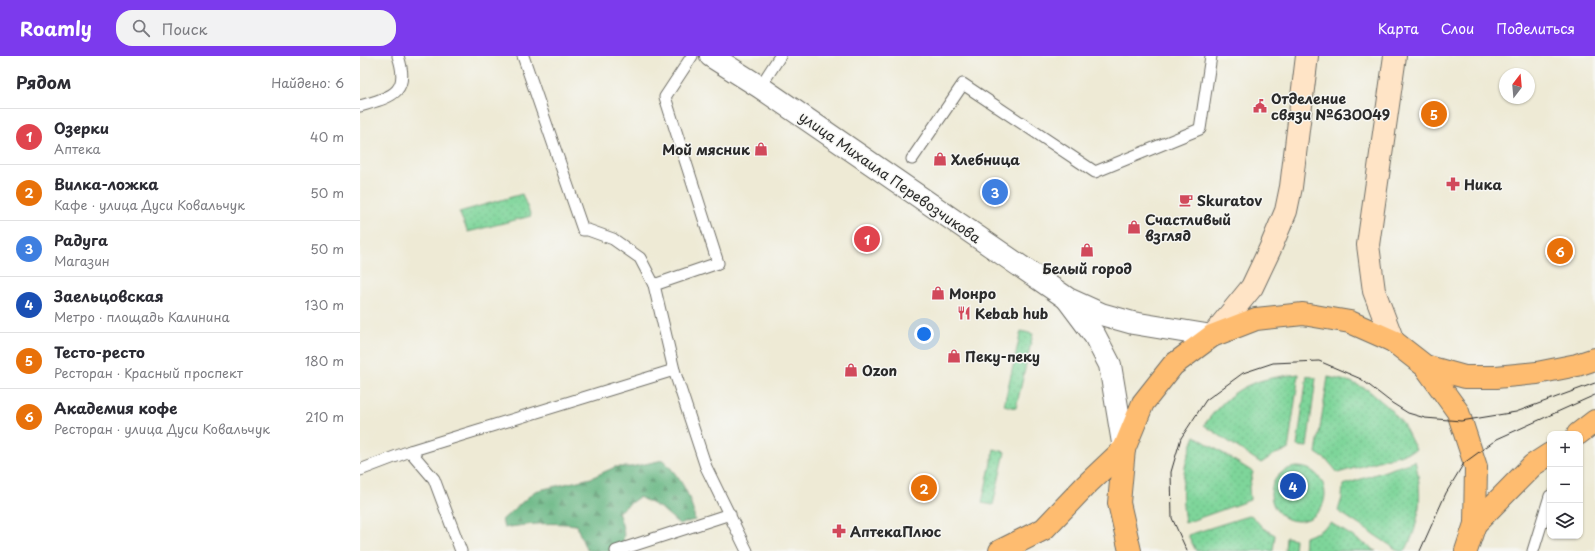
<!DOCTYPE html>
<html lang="ru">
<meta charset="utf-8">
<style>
:root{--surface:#fff;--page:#f2f2f3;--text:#2b2b33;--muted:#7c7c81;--line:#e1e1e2;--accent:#7c3aed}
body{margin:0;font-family:"Playpen Sans",sans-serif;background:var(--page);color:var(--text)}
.controls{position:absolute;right:12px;bottom:12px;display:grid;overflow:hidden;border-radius:8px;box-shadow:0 1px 3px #0004}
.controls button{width:36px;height:36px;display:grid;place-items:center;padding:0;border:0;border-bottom:1px solid var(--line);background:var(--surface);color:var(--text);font:20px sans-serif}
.compass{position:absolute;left:1139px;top:12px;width:36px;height:36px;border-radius:50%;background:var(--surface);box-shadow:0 1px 3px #0004;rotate:16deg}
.you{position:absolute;left:564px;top:278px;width:14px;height:14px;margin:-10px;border:3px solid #fff;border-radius:50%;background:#1a73e8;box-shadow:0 0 0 6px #1a73e833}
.badge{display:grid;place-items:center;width:26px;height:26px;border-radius:50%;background:var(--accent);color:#fff;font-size:13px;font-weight:700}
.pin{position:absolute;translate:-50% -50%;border:2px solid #fff;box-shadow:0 1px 4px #0006}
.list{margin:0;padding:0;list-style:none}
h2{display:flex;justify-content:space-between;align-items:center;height:52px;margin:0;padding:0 16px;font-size:17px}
h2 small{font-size:13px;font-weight:400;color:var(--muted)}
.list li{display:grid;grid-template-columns:26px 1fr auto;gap:12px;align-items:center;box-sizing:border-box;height:56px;padding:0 16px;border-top:1px solid var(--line)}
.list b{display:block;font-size:15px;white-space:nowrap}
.list p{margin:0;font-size:13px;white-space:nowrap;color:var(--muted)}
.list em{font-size:13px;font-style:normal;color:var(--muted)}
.icon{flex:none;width:22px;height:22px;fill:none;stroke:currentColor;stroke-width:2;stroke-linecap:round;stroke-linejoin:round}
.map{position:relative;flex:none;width:1235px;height:495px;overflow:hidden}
header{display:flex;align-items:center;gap:24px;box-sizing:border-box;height:56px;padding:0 20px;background:var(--accent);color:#fff}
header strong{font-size:19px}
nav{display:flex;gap:22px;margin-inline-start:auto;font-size:14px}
.search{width:280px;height:36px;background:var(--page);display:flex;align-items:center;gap:10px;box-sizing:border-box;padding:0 14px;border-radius:16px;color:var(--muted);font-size:15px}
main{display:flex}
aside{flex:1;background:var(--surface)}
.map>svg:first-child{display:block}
.green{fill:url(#green-dots);stroke:#548062}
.forest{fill:url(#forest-firs);stroke:#487056}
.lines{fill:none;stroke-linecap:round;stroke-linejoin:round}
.service-casing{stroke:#6f6e66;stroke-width:13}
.minor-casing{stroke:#6f6e66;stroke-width:24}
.secondary-casing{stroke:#6f6e66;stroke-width:24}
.primary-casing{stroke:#6f6e66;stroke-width:24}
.service{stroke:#fff;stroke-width:11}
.minor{stroke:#fff;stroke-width:22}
.secondary{stroke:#ffe4c6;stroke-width:22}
.primary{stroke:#febc70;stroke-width:22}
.tram{stroke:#2b2b2b;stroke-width:1}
.labels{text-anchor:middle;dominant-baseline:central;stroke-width:3;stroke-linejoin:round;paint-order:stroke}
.poi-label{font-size:14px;font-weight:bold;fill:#2b2b2b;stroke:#f6f6f2;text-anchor:start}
.street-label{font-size:14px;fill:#2b2b2b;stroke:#f6f6f2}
</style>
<header>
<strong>Roamly</strong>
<div class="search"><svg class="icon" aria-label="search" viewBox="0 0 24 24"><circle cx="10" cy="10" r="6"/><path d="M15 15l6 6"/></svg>Поиск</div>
<nav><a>Карта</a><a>Слои</a><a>Поделиться</a></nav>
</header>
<main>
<aside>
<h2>Рядом<small>Найдено: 6</small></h2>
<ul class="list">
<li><span class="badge" style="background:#e0444e">1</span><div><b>Озерки</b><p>Аптека</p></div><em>40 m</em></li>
<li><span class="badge" style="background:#e8710a">2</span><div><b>Вилка-ложка</b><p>Кафе · улица Дуси Ковальчук</p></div><em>50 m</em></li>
<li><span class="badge" style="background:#3f7fe0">3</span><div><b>Радуга</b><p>Магазин</p></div><em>50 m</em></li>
<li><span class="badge" style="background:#1a4fb4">4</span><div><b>Заельцовская</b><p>Метро · площадь Калинина</p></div><em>130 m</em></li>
<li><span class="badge" style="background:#e8710a">5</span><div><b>Тесто-ресто</b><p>Ресторан · Красный проспект</p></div><em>180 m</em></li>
<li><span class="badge" style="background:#e8710a">6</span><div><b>Академия кофе</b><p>Ресторан · улица Дуси Ковальчук</p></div><em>210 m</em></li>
</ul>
</aside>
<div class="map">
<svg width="1235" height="495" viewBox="0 0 1235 495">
<defs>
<pattern id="green-dots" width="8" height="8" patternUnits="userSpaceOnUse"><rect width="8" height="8" fill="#7ed59a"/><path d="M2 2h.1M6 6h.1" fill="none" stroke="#6db785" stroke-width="1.8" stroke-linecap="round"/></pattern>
<pattern id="forest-firs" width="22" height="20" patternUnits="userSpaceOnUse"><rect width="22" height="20" fill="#66b682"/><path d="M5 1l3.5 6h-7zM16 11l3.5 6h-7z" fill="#54946b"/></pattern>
</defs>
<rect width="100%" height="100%" fill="#f6f6f2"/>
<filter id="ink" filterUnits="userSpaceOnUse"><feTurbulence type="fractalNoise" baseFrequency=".025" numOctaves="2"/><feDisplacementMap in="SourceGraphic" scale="8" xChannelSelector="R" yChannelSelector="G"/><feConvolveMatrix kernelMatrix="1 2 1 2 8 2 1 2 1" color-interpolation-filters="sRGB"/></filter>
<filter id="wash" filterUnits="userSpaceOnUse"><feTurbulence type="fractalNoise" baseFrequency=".012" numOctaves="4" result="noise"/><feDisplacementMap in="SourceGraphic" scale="16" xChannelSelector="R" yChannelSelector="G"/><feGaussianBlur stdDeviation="0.9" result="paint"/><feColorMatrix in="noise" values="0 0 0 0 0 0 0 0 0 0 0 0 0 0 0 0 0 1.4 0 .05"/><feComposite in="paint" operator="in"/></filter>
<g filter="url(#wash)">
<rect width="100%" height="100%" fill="#eeead5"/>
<g class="green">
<polygon points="162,138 171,160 108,176 99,156"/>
<polygon points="661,275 673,278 656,352 644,349"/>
<path d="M939,318L928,394L915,398L901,407L844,369C872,331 892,323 939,318Z"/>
<polygon points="947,320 956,322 947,391 937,390"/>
<polygon points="968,321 991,326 1008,334 1028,351 1043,368 1056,394 978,417 968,405 956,397"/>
<path d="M835,380L893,416L889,431L890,444L825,467C820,432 822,412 835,380Z"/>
<polygon points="634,393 645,396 633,449 622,447"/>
<path d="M1055,405C1063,435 1061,468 1045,495H1039L978,455L982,442L983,429Z"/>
<circle cx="938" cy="438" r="27"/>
<polygon points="891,459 903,472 915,479 913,495 836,495 828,479"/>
<polygon points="971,467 1016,495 944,495 945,481 958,476"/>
<polygon points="926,481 935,483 934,495 925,495"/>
</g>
<path class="forest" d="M303,404C321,422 331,439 335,464L319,468L302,453L279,441L258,456C263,472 268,481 258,495H229L226,493L216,469C192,466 167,468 144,472L142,464L175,435L231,422L255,411H271Z"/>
</g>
<g filter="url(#ink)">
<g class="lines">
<g class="service-casing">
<g id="service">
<polyline points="163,0 223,174 228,174 253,183 280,202 294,229 314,314 346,411 387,495"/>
<polyline points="400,31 420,0"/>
<path d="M0,50C30,41 51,38 38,0"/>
<polyline points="552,103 603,28 735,116 840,73 851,0"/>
<polyline points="294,229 358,207 305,41 332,0"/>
<polyline points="50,395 74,423 101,495"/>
<polyline points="0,414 50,395 314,314"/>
<polyline points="256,495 370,458"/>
<polyline points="1173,495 1190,440"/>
</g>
</g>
<g class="minor-casing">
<g id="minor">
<polyline points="351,0 400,31 708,243 741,258 773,267 852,280"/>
<polyline points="708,244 735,280 750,309 764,393"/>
</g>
</g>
<g class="secondary-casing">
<g id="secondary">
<polyline points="852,280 892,231 910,193 926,155 931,131 947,0"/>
<polyline points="1033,285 1014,235 1008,189 1035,0"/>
</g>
</g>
<g class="primary-casing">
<g id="primary">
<polyline points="1065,310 1105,321 1136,321 1177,317 1217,309 1235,303"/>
<polyline points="1218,378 1235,365"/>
<polyline points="1115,468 1173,409 1190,398"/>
<polyline points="640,495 684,473 725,430 764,393"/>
<polyline points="770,495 759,447 764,393 783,347 813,309 852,280 896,263 943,258 990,266 1033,285 1065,310 1098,356 1116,411 1115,468 1106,495"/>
</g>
</g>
<use href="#service" class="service"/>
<use href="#minor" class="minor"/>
<use href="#secondary" class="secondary"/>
<use href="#primary" class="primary"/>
<g class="tram">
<polyline points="827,495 812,462 811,416 821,382 846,344 883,317 913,307 959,305 1001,323 1032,347 1048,357 1065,362 1101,365 1156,356 1235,327"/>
<polyline points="1060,495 1086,437 1104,407 1137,383 1235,339"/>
</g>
</g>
</g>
<defs>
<g id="civic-bare" transform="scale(1.08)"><path d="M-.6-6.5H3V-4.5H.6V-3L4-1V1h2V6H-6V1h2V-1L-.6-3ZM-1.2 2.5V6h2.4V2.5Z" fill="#d1495b" stroke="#f6f6f2" stroke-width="2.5" paint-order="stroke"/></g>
<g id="shop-bare" transform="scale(1.08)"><path d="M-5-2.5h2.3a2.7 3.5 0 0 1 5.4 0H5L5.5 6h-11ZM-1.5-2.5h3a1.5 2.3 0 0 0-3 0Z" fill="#d1495b" stroke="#f6f6f2" stroke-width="2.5" paint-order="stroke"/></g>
<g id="pharmacy-bare" transform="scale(1.08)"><path d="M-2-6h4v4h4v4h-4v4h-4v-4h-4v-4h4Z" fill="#d1495b" stroke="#f6f6f2" stroke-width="2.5" paint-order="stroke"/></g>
<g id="cafe-bare" transform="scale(1.08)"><path d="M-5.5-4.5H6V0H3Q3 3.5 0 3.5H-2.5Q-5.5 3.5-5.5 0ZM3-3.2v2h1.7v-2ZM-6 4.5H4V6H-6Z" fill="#d1495b" stroke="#f6f6f2" stroke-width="2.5" paint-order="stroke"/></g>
<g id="restaurant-bare" transform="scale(1.08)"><path d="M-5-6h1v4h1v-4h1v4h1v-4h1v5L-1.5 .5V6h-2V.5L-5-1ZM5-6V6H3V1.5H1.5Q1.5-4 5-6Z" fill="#d1495b" stroke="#f6f6f2" stroke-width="2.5" paint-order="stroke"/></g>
</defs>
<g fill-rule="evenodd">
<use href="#civic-bare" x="900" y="50"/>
<use href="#shop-bare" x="401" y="93"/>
<use href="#shop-bare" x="580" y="103"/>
<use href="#pharmacy-bare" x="1093" y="128"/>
<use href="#cafe-bare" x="826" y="144"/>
<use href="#shop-bare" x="774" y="171"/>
<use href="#shop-bare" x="727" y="194"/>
<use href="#shop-bare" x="578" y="237"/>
<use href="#restaurant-bare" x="604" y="257"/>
<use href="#shop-bare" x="594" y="300"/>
<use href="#shop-bare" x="491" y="314"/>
<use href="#pharmacy-bare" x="479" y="475"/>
</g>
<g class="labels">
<g class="poi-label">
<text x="911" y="42">Отделение<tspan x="911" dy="16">связи №630049</tspan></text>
<text x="390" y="93" text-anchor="end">Мой мясник</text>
<text x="591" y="103">Хлебница</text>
<text x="1104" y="128">Ника</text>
<text x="837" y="144">Skuratov</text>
<text x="785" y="163">Счастливый<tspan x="785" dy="16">взгляд</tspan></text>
<text x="727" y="212" text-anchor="middle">Белый город</text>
<text x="589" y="237">Монро</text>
<text x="615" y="257">Kebab hub</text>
<text x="605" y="300">Пеку-пеку</text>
<text x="502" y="314">Ozon</text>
<text x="490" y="475">АптекаПлюс</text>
</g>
<g class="street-label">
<text transform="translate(530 121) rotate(35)">улица Михаила Перевозчикова</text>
</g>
</g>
</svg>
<div class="controls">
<button>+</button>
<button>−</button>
<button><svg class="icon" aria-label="layers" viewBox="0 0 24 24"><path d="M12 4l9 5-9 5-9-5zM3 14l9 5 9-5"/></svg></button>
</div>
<svg class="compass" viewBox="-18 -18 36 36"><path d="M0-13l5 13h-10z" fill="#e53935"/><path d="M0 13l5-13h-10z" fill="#7c7c81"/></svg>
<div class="you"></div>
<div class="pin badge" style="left:507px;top:183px;background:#e0444e">1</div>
<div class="pin badge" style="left:564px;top:432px;background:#e8710a">2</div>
<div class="pin badge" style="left:635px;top:136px;background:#3f7fe0">3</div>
<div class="pin badge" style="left:933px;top:430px;background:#1a4fb4">4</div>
<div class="pin badge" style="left:1074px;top:58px;background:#e8710a">5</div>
<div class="pin badge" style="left:1200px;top:195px;background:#e8710a">6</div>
</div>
</main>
